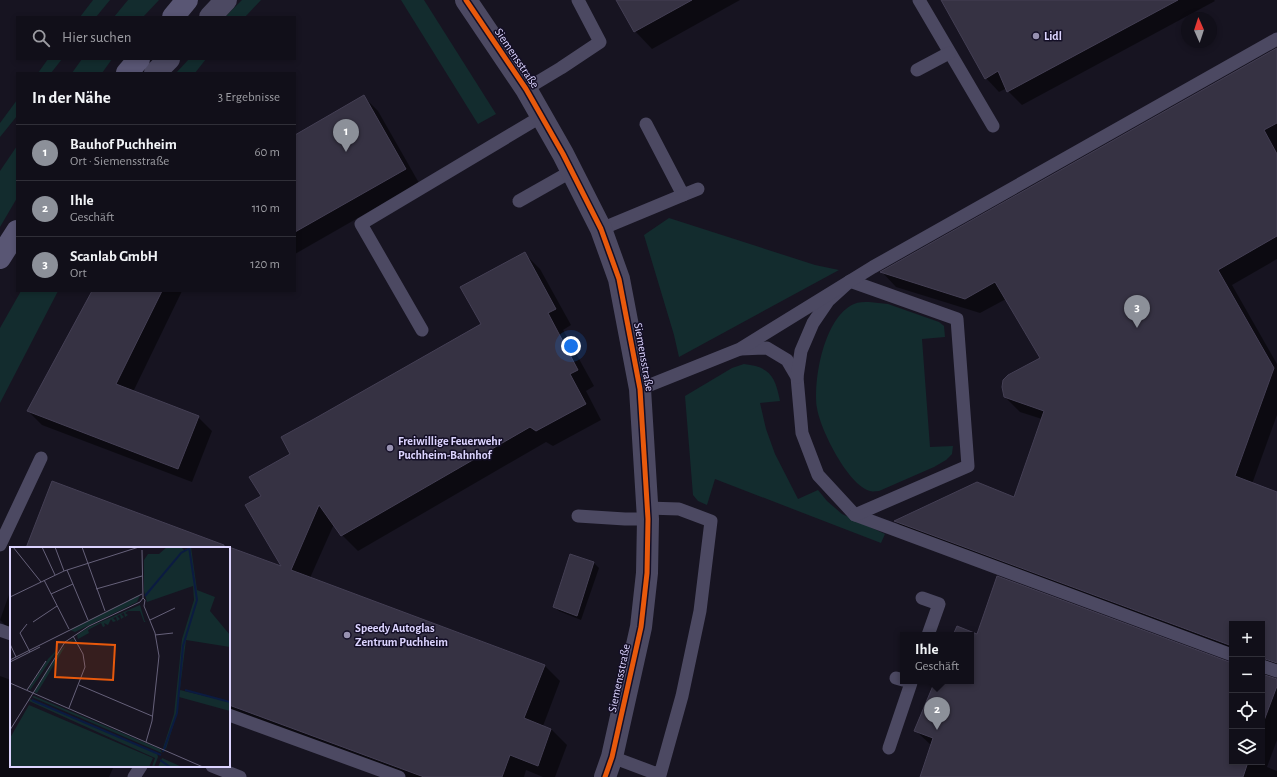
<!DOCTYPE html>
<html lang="de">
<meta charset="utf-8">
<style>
:root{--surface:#110f19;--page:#1a1822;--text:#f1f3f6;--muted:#9c9ca2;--line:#302f38;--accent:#8c9099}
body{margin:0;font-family:"Alegreya Sans",sans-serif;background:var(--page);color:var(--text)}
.controls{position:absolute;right:12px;bottom:12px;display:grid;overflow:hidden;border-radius:0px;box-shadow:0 2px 6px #0003}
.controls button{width:36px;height:36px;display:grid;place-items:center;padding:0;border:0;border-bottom:1px solid var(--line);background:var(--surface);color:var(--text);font:20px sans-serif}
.compass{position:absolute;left:1181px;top:12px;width:36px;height:36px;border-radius:50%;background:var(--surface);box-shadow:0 2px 6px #0003;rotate:357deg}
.you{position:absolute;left:571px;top:346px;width:14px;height:14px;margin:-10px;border:3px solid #fff;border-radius:50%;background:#1a73e8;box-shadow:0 0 0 6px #1a73e833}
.badge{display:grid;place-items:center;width:26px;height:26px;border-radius:50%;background:var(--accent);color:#fff;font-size:13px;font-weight:700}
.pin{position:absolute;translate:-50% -33px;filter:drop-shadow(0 1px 2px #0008)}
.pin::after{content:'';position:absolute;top:21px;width:14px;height:12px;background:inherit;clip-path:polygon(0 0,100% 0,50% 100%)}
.popup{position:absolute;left:900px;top:632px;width:74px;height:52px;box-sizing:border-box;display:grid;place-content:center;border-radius:0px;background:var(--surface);filter:drop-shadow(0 1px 3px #0005);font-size:13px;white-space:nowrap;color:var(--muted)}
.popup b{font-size:15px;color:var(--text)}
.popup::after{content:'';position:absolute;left:50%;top:100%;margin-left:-8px;border:8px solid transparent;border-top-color:var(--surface)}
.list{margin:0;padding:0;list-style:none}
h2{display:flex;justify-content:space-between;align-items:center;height:52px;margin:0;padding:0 16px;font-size:17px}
h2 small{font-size:13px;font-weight:400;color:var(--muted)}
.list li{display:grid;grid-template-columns:26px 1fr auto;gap:12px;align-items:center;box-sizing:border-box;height:56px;padding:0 16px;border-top:1px solid var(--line)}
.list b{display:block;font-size:15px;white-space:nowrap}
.list p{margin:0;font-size:13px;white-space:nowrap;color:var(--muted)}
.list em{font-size:13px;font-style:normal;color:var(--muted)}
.icon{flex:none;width:22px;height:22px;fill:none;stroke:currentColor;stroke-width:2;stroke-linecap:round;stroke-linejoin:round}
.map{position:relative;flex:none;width:1277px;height:777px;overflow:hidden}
.search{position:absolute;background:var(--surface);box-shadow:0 2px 6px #0003;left:16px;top:16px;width:280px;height:44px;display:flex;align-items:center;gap:10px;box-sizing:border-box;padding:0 14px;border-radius:0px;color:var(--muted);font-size:15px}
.panel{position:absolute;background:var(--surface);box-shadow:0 2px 6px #0003;left:16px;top:72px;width:280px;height:220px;border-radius:0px}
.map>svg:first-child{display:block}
.green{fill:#132c2e}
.shadow{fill:#0007}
.building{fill:#363243;stroke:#443f54}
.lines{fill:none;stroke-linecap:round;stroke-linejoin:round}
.lane{stroke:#4c4962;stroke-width:13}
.street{stroke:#4c4962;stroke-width:22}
.secondary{stroke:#595674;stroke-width:22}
.cycleway-casing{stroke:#140f26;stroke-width:8}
.cycleway{stroke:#e8590c;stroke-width:5}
.poi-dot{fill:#9791b1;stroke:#140f26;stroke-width:1.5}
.labels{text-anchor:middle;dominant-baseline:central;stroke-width:3;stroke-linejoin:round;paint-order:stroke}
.poi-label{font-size:12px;font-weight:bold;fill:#dcd4ff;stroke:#140f26;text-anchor:start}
.street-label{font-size:12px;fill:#dcd4ff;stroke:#140f26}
.inset-river{fill:none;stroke:#0b1b41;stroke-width:2}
.inset-road{fill:none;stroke:#66617a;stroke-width:1}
.view{fill:#e8590c;fill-opacity:0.15;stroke:#e8590c;stroke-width:2}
.inset-edge{fill:none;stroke:#dcd4ff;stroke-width:2}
</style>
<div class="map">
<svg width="1277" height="777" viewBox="0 0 1277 777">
<rect width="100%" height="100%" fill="#171421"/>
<g class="green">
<polygon points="93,0 110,0 96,17 80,17"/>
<polygon points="128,0 159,0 143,17 114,17"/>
<polygon points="242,0 261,0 245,17 225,17"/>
<polygon points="401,0 424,0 496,114 478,124"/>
<polygon points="48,59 62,59 51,73 38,73"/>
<polygon points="82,59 112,59 102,73 72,73"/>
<polygon points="189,59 206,59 195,73 176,73"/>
<polygon points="17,100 17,116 0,137 0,123"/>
<polygon points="17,146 17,198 0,227 0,171"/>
<polygon points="669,218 815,265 839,270 679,357 674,335 644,235"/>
<polygon points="21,291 58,291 0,403 0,328"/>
<path d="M869,302L888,304L939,322L944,326L945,337L922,339L930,447L953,446L952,454L946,460L934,467L879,491C876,491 872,492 870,491C848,485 820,429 817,408C813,380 824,317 854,304C858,302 864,302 869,302Z"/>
<path d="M744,364C770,367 775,376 780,401L760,403L766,429L775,454L798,499L818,490L827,501L842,514L885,534L881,543L715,479L707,505L698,501L693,495L685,396L732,368Z"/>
</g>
<g class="shadow">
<polygon points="617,0 740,0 652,49 635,31"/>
<polygon points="942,0 1214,0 1215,1 1022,105 1008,91 1007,88 999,92 986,78"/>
<polygon points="1277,49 1277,259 1232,285 1277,364 1277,415 1252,484 1277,493 1277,673 1275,673 1269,678 1277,679 1277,740 1267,767 1277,771 1277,777 921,777 932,746 916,731 936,681 971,681 971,635 954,635 957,628 977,635 1232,664 1232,762 1262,762 1262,624 1232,624 1232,655 910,535 895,521 1014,499 1042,419 1020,412 1005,397 1042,358 1006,299 980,313 896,287 882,272"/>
<polygon points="364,97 378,111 419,183 295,254 295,136"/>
<polygon points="524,253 540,269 571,325 563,330 594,386 586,391 601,420 553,446 546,442 358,551 342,535 334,524 310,578 544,665 560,681 543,726 551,729 567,745 555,777 543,777 526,770 524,777 399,777 229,714 229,548 283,568 262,496 291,454 482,324"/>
<polygon points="94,291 182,291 133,392 198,417 212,431 192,482 42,425 28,411"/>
<polygon points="570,556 594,563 599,568 581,620 559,611 554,607"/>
<polygon points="11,589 11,631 0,620"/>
<polygon points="0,676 11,680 11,766 114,766 109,777 0,777"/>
</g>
<g class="building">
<polygon points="616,0 692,0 634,32"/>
<polygon points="941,0 1178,0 1007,92 998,71 985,79"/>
<polygon points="1277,48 1277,123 1264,130 1277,154 1277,236 1218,270 1274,368 1235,476 1277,492 1277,663 1262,658 1262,624 1232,624 1232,646 894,521 977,482 1014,497 1044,411 1004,397 1002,387 1003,380 1008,375 1040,358 995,282 965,299 880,272"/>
<polygon points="364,95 406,169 295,232 295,135"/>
<polygon points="525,252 556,309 548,313 578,370 570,374 586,404 536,431 530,427 341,536 319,505 291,570 545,665 524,718 551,729 538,766 510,755 502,777 424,777 229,705 229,547 281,566 245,505 261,496 249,477 290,454 281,437 314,419 481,324 460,287"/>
<polygon points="92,291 162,291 116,384 199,416 178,469 27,411"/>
<polygon points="52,481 224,545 224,548 26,548"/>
<polygon points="570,554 594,562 577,616 553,607"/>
<polygon points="997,576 1232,663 1232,762 1248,762 1243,777 920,777 933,738 914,731 935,681 971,681 971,635 953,635 957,626 977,634"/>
<polygon points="1262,674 1277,679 1277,686 1262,726"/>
</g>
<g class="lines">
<g class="lane">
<polyline points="919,0 993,126"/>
<polyline points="917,70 949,53"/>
<polyline points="526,89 561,68 600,42 578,0"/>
<polyline points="646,124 683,195 698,189"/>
<polyline points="519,201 572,171"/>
<polyline points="601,229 683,195"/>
<polyline points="422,330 361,224 542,116"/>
<polyline points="741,349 767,348 787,360 797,377 802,433 818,475 855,515 1232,655"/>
<polyline points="797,377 801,351 813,323 828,301 850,281 957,319 968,466 855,515"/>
<polyline points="640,389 740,349 873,267 1277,39"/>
<polyline points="578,516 625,519 648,519"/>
<polyline points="0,545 41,458"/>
<polyline points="922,598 939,604 928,635"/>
<polyline points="0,630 11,634"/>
<polyline points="1262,666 1277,671"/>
<polyline points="896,678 903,680"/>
<polyline points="229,715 399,777"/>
<polyline points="889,748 911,683"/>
<polyline points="612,757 660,775 682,696 700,611 711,521 679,509 647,508"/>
<polyline points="212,766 240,777"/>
<polyline points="134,777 141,766"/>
</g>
<g class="street">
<polyline points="466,0 526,89 563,154 601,229 619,279 640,389 648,519 647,573 641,627 612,757 605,777"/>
<polyline points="210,17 226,0"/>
<polyline points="155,73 169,59"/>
</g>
<g class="secondary">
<polyline points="173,17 187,0"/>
<polyline points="127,73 139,59"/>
<polyline points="0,258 17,231"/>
</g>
<g class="cycleway-casing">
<polyline id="cycleway" points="466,0 526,89 563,154 601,229 619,279 640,389 648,519 647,573 641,627 612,757 605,777"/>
</g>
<use href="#cycleway" class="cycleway"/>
</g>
<g class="poi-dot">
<circle cx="1036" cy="36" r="4"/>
<circle cx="390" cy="448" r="4"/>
<circle cx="347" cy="635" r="4"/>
</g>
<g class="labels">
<g class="poi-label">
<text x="1044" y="36">Lidl</text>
<text x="398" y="441">Freiwillige Feuerwehr<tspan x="398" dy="14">Puchheim-Bahnhof</tspan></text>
<text x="355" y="628">Speedy Autoglas<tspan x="355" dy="14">Zentrum Puchheim</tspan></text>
</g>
<g class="street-label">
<text transform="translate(517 58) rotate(56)">Siemensstraße</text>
<text transform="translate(644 357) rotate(80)">Siemensstraße</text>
<text transform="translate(619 678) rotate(-78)">Siemensstraße</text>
</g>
</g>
<g transform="translate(10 547)">
<rect width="220" height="220" fill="#171421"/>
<path d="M157,0H171L174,3L181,0L187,43L205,50L200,64L220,88V100L176,93L167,166L156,202L153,201L164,167L172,92L184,53L183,39L137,55L134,44V13L138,7H149ZM130,48L127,55L65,85L60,83ZM130,58L135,75L138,74L134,75L130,64H118L115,66L118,68L115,70L114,66L111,67L114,70L111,72L110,68L107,69L110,72L107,74L106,70L103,71L106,74L103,75L101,72L98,78L94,76L95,79L93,80L91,76L78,83L79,86L68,92L67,88L79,80ZM64,86L48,102L20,143L19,141L38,112ZM62,92L64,93L69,101L63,93L56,98L27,146L24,145L47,107ZM170,143L220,155V164L169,150ZM24,149L150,202L152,206L22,150ZM20,152L147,206L148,210L144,220H142L145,211L19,154ZM19,158L143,211L139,220H0V191ZM152,211L172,220H148Z" fill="#132c2e"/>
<path class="inset-river" d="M135,49L171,6L178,2M175,143L220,155M22,153L151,208M153,205L167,166L173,99L187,53L179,0M150,213L160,220"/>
<path class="inset-road" d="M3,0L31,35M32,0L45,28M45,0L54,24M72,0L95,64M132,3L133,51L135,53L134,59L145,86L149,109L142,174L136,195M57,23L78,73M34,33L59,82M86,42L132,29M41,47L63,37M0,50L54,24L129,0M140,73L165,61M23,75L47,59M17,77L10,86L20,105M145,88L163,86M0,97L6,110M0,113L132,47M0,115L30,100M0,136L193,220M69,138L142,169M17,143L36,114M59,161L75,120L73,107L63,89M0,183L55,95L79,79L130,55L133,51"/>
<path class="view" d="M47,95L105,98L103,133L45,130Z"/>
<rect width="220" height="220" class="inset-edge"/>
</g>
</svg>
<div class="controls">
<button>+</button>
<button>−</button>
<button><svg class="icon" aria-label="locate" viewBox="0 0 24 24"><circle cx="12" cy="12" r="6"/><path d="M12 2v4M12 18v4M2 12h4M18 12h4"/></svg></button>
<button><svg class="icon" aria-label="layers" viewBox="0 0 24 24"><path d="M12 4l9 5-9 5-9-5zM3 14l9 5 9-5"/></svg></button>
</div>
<svg class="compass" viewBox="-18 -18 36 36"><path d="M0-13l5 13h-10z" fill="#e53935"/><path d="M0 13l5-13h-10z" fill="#9c9ca2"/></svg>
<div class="you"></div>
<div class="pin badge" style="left:346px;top:152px">1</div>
<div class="pin badge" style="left:937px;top:730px">2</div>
<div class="popup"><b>Ihle</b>Geschäft</div>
<div class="pin badge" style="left:1137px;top:328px">3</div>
<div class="search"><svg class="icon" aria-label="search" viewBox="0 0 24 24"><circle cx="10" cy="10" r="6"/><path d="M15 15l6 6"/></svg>Hier suchen</div>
<section class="panel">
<h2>In der Nähe<small>3 Ergebnisse</small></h2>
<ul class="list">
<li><span class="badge">1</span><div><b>Bauhof Puchheim</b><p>Ort · Siemensstraße</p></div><em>60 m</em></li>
<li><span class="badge">2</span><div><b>Ihle</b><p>Geschäft</p></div><em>110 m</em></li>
<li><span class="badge">3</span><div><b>Scanlab GmbH</b><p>Ort</p></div><em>120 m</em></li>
</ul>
</section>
</div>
